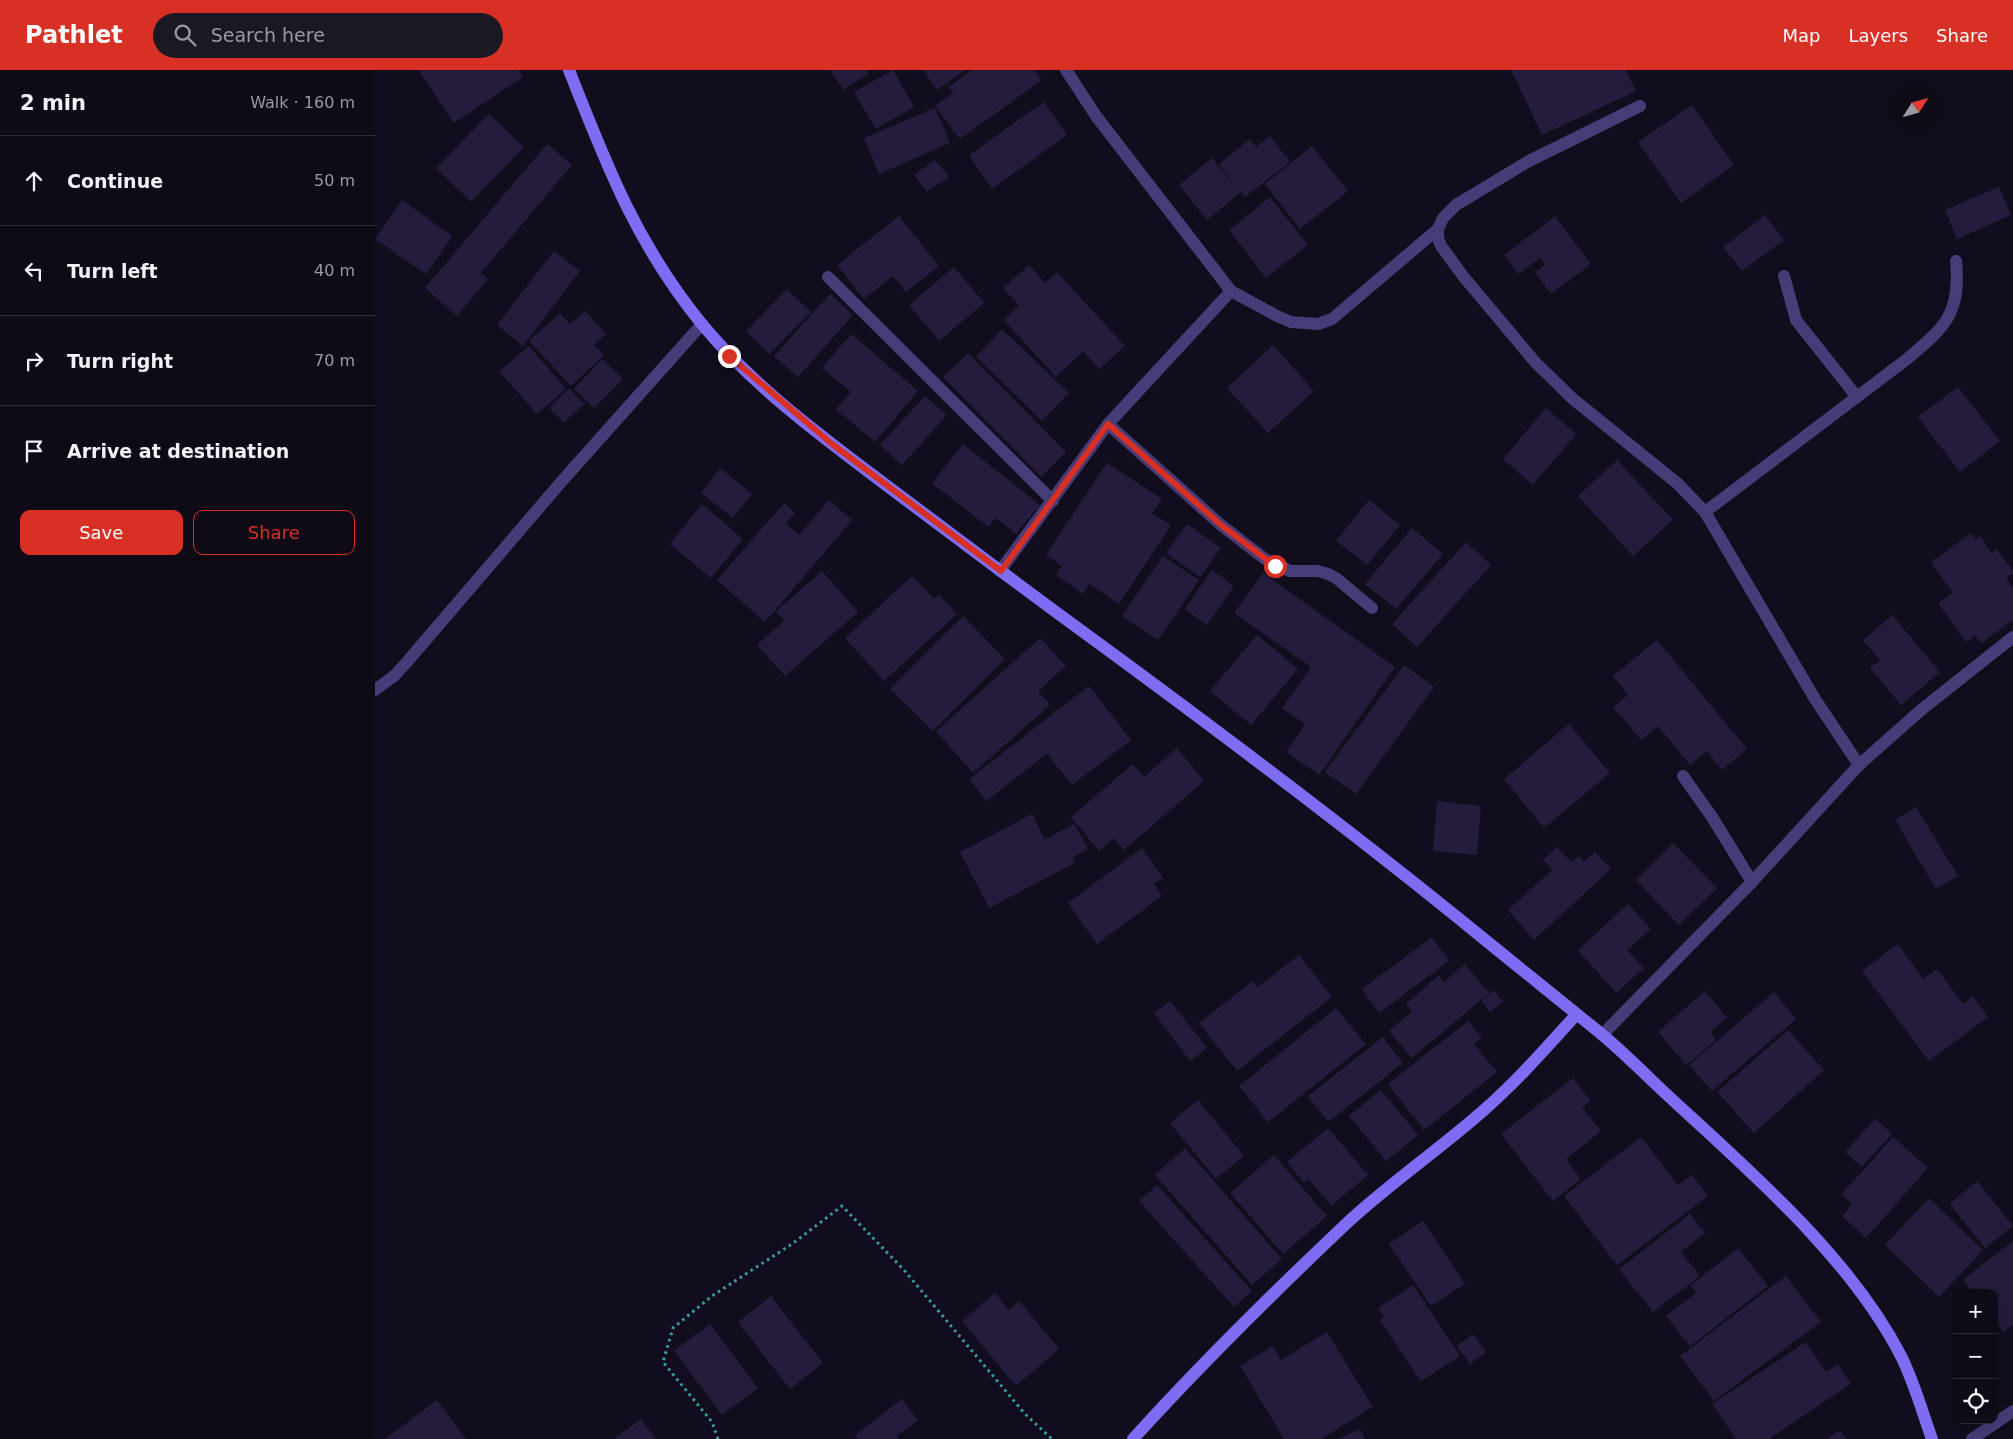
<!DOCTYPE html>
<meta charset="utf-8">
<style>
:root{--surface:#0e0a16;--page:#1c1823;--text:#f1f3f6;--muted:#9b9aa1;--line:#2e2b35;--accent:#d93025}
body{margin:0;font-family:"DejaVu Sans",sans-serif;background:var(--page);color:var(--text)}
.controls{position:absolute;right:15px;bottom:15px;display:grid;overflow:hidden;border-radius:10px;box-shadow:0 5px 20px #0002}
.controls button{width:45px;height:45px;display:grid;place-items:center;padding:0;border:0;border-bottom:1px solid var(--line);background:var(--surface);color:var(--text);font:25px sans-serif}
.compass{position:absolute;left:1518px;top:15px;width:45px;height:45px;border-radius:50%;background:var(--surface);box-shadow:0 5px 20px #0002;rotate:53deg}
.stop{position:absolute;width:15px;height:15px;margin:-11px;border:4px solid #d93025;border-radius:50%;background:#fff}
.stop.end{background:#d93025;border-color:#fff;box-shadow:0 1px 5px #0008}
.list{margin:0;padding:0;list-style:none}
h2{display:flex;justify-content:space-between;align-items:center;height:65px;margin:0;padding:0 20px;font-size:21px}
h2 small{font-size:16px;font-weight:400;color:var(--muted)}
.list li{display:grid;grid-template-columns:32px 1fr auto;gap:15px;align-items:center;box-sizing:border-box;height:90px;padding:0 20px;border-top:1px solid var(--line)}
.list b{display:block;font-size:19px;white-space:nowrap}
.list em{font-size:16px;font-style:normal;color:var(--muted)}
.actions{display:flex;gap:10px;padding:15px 20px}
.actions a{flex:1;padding:11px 0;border:1px solid var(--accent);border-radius:10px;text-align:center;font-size:18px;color:var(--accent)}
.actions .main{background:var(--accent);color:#fff}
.icon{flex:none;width:28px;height:28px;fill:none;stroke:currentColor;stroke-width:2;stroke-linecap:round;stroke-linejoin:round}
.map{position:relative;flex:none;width:1638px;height:1369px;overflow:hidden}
header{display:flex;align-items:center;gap:30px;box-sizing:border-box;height:70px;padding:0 25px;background:var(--accent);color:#fff}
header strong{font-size:24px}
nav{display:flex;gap:28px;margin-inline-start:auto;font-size:18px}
.search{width:350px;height:45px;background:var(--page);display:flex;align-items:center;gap:12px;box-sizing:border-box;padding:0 18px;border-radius:28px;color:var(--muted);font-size:19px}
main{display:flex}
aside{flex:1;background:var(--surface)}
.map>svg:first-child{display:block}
.building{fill:#251b3c}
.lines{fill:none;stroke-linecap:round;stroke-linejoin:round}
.path{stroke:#37a1a5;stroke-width:3;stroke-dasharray:2.5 4;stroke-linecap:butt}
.street{stroke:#443d78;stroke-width:12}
.secondary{stroke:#7d6df2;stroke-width:12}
.route{stroke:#d93025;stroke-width:6}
</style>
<header>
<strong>Pathlet</strong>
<div class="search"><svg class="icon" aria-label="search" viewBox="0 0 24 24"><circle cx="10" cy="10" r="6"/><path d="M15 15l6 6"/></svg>Search here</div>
<nav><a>Map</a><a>Layers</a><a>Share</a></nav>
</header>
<main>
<aside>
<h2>2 min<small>Walk · 160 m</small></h2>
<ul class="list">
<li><svg class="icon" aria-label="ahead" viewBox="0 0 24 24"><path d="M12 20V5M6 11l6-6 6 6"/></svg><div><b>Continue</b></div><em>50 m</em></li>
<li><svg class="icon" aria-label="left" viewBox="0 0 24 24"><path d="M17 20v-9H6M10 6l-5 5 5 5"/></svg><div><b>Turn left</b></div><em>40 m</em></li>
<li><svg class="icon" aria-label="right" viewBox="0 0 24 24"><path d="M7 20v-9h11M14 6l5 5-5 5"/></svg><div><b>Turn right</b></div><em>70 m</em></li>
<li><svg class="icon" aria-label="arrive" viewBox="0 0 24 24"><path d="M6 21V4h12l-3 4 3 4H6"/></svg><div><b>Arrive at destination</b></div></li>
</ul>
<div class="actions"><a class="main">Save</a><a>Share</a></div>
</aside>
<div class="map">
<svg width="1638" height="1369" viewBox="0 0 1638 1369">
<rect width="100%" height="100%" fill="#120d1d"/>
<g class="building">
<polygon points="44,0 143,0 148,7 79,53"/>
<polygon points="455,0 492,0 494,3 469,20"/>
<polygon points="518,0 539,37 501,59 479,22"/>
<polygon points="548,0 591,0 562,20"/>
<polygon points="597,0 660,0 667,10 585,69 560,36 578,23 573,17"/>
<polygon points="1136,0 1251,0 1261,21 1167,65"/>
<polygon points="669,32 692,65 617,119 594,85"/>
<polygon points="1317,35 1359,95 1306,133 1263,72"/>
<polygon points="560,38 575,73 504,104 489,68"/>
<polygon points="114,44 149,77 96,132 61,98"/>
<polygon points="895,66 915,92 870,127 866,122 832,150 804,115 837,88 863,120 844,94 875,69 881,77"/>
<polygon points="172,74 197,95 106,203 113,209 82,246 50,218"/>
<polygon points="937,76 973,121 925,159 890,114"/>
<polygon points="560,90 574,107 552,122 539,105"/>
<polygon points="1624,117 1636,145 1582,169 1570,140"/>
<polygon points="895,127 933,175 891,208 854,160"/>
<polygon points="27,130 77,166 51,204 0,169"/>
<polygon points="1390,145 1409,170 1367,201 1348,177"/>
<polygon points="524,146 564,196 531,222 518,206 489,229 462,195"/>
<polygon points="1180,146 1216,194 1176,224 1160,202 1170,195 1165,188 1143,204 1129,185"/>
<polygon points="179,181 205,201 148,276 122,255"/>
<polygon points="654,195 670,213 682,202 750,276 724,299 708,281 681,307 629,250 644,235 628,218"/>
<polygon points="579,197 609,233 564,271 534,235"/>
<polygon points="412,219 436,242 394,284 371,261"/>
<polygon points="455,224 478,245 423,307 399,286"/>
<polygon points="210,241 231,264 219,275 229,285 196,316 154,271 185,243 195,254"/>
<polygon points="627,259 694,323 667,351 601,287"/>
<polygon points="476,264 543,321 500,372 461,339 476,322 447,298"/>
<polygon points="898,275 939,321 893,363 852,318"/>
<polygon points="154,276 191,319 162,344 124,301"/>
<polygon points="593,283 691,382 666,407 568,307"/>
<polygon points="227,289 248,309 219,338 199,319"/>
<polygon points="1583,317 1625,371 1585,402 1543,347"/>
<polygon points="194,318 209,334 189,353 174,338"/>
<polygon points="550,326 572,345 527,395 505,375"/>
<polygon points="1171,338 1201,364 1158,415 1128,389"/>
<polygon points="588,374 665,435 641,464 621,448 613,457 557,413"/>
<polygon points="1242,390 1298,450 1258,486 1203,426"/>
<polygon points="732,393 787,429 777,443 796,455 744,534 714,514 708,524 681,505 687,496 671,485"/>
<polygon points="345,398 377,424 358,448 326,423"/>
<polygon points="454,430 477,450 390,552 342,510 409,433 420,443 411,453 424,465"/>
<polygon points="994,430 1025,455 992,495 961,471"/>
<polygon points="327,434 368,469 336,508 295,474"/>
<polygon points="812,454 846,478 825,507 791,483"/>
<polygon points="1037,458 1068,484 1021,539 990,514"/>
<polygon points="1596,463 1600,469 1605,466 1617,483 1622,479 1638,501 1638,503 1631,508 1638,519 1638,550 1606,573 1600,565 1591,572 1563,533 1578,523 1556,492"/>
<polygon points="1091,472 1116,495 1042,577 1017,554"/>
<polygon points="788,486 824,510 783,570 747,546"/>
<polygon points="837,500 859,516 832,555 810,539"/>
<polygon points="447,501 483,542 410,606 382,575 409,551 401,541"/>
<polygon points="888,503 1020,597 944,705 911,682 930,654 907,638 936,597 859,543"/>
<polygon points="537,506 559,529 564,525 582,544 509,611 470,568"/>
<polygon points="1517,545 1565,602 1526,635 1495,598 1505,590 1488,570"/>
<polygon points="588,546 630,589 558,661 515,619"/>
<polygon points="882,565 923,599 876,655 835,621"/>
<polygon points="665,568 691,596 663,621 675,635 598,703 561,661"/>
<polygon points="1282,570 1372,679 1347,700 1332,681 1315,695 1283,656 1266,670 1238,637 1253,625 1238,606"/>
<polygon points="1029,595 1059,617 981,724 950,702"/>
<polygon points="714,616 756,670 697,715 672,684 611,731 594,709"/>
<polygon points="1194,654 1235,703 1169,758 1129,709"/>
<polygon points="802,678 829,711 749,780 739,768 724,781 696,747 758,694 769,707"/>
<polygon points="1062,731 1106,736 1102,785 1058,781"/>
<polygon points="1541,737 1583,806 1561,819 1520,750"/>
<polygon points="657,744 670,769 699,754 713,779 697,788 700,793 614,838 585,782"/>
<polygon points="1298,773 1342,818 1304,855 1261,810"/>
<polygon points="1182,777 1196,792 1204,786 1209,792 1220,782 1236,799 1159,870 1133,840 1177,800 1168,790"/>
<polygon points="767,778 788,808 779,814 787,826 722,874 693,833"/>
<polygon points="1253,834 1276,859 1252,880 1269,898 1241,923 1203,880"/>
<polygon points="1057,867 1074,891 1004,943 987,919"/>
<polygon points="1523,874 1548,909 1562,899 1588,934 1598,926 1613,947 1554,991 1487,901"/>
<polygon points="924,885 957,927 862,1001 824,953 878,911 883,917"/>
<polygon points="1090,894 1114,923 1037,988 1014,961 1037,941 1031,934 1064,905 1069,912"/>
<polygon points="1119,920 1128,932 1115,942 1106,931"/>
<polygon points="1330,921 1352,948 1335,962 1341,970 1311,995 1283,962"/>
<polygon points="1399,922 1421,949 1337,1021 1314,995"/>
<polygon points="795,931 832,978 815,991 779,943"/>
<polygon points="961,938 991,974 893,1052 864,1016"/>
<polygon points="1093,951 1107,968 1099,974 1122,1002 1049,1060 1013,1014"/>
<polygon points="1413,960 1449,1000 1379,1063 1342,1022"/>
<polygon points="1008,967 1028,993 953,1052 933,1026"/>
<polygon points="1198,1008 1216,1031 1207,1037 1226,1061 1191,1089 1206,1109 1178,1131 1126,1064"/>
<polygon points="1006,1020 1043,1065 1011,1091 974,1046"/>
<polygon points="823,1030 869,1086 841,1109 795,1053"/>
<polygon points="1500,1049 1517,1064 1487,1097 1470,1082"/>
<polygon points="953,1058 993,1105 956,1136 934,1109 929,1113 912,1092"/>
<polygon points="1266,1067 1303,1115 1317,1105 1333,1126 1242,1195 1189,1126"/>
<polygon points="1518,1067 1553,1098 1491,1168 1467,1146 1477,1134 1466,1125"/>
<polygon points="810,1078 907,1189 877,1215 780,1105"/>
<polygon points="899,1085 952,1146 908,1184 855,1123"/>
<polygon points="1602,1111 1638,1156 1610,1178 1575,1134"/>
<polygon points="782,1115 877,1221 859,1237 764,1131"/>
<polygon points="1554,1128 1608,1180 1564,1227 1510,1175"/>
<polygon points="1315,1144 1330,1163 1306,1182 1325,1206 1278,1242 1244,1199"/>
<polygon points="1048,1151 1090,1214 1056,1236 1014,1174"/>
<polygon points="1638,1171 1638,1255 1629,1262 1619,1250 1619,1223 1598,1223 1588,1210"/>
<polygon points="1363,1178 1393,1216 1315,1276 1291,1246 1321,1223 1316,1215"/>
<polygon points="1411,1206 1446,1252 1339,1331 1305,1286"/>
<polygon points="1038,1215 1085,1286 1046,1311 1005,1250 1009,1248 1003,1238"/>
<polygon points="620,1223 634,1240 644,1231 684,1279 641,1316 587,1251"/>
<polygon points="396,1226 448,1293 415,1319 363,1252"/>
<polygon points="335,1254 383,1318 347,1345 299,1281"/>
<polygon points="952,1262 998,1337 946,1369 909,1369 865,1296 898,1276 906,1290"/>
<polygon points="1098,1264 1111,1282 1095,1294 1082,1276"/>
<polygon points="1431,1272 1451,1302 1463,1294 1476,1314 1394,1369 1361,1369 1337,1334"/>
<polygon points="527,1329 543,1350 522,1366 524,1369 483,1369 480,1365"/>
<polygon points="62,1330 91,1369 10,1369"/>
<polygon points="266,1349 281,1369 239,1369"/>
<polygon points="985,1359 990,1369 964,1369"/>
<polygon points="1465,1360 1472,1369 1452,1369"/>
</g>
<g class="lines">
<polyline class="path" points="343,1369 337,1352 288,1292 298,1258 337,1226 417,1174 467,1136 529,1200 650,1344 677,1369"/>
<g class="street">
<polyline points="691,0 721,46 856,221 902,246 916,252 943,254 957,249 1063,159"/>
<polyline points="1265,36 1154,91 1081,135 1068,148 1063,159 1063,168 1066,176 1088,206 1160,292 1198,329 1302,413 1330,442 1440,629 1484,695"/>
<polyline points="1409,206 1421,250 1482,327"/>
<polyline points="453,207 678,431"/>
<polyline points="733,354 846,455 890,489 915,501 943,501 953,504 961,508 997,538"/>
<path d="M1330,442L1532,289C1570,257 1586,244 1581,191"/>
<polyline points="625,501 733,354 856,221"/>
<polyline points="0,620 19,606 31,593 187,411 327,254"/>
<polyline points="1308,706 1337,747 1377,812"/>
<polyline points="1227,965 1377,812 1484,695 1546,640 1638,567"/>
<polyline points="1597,1369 1638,1341"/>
</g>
<g class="secondary">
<path d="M194,0C231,94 261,173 326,253C376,314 441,362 503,409C564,455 624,500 685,545C829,650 971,756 1109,869C1147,900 1186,931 1224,962C1247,981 1268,1002 1289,1022C1372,1099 1474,1185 1526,1286C1539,1312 1547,1341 1557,1369"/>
<path d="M758,1369C826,1294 898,1223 972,1153C1015,1113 1065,1079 1109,1040C1143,1010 1172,977 1201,945"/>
</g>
</g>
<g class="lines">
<polyline class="route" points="354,286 457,374 626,501 733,354 846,455 900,496"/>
</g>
</svg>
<div class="controls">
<button>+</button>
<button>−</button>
<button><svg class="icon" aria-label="locate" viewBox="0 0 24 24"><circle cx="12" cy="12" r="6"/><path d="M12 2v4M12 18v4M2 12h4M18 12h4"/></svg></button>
</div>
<svg class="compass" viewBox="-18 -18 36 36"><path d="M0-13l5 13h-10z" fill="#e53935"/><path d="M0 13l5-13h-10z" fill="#9b9aa1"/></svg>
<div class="stop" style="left:900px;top:496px"></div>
<div class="stop end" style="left:354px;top:286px"></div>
</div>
</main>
